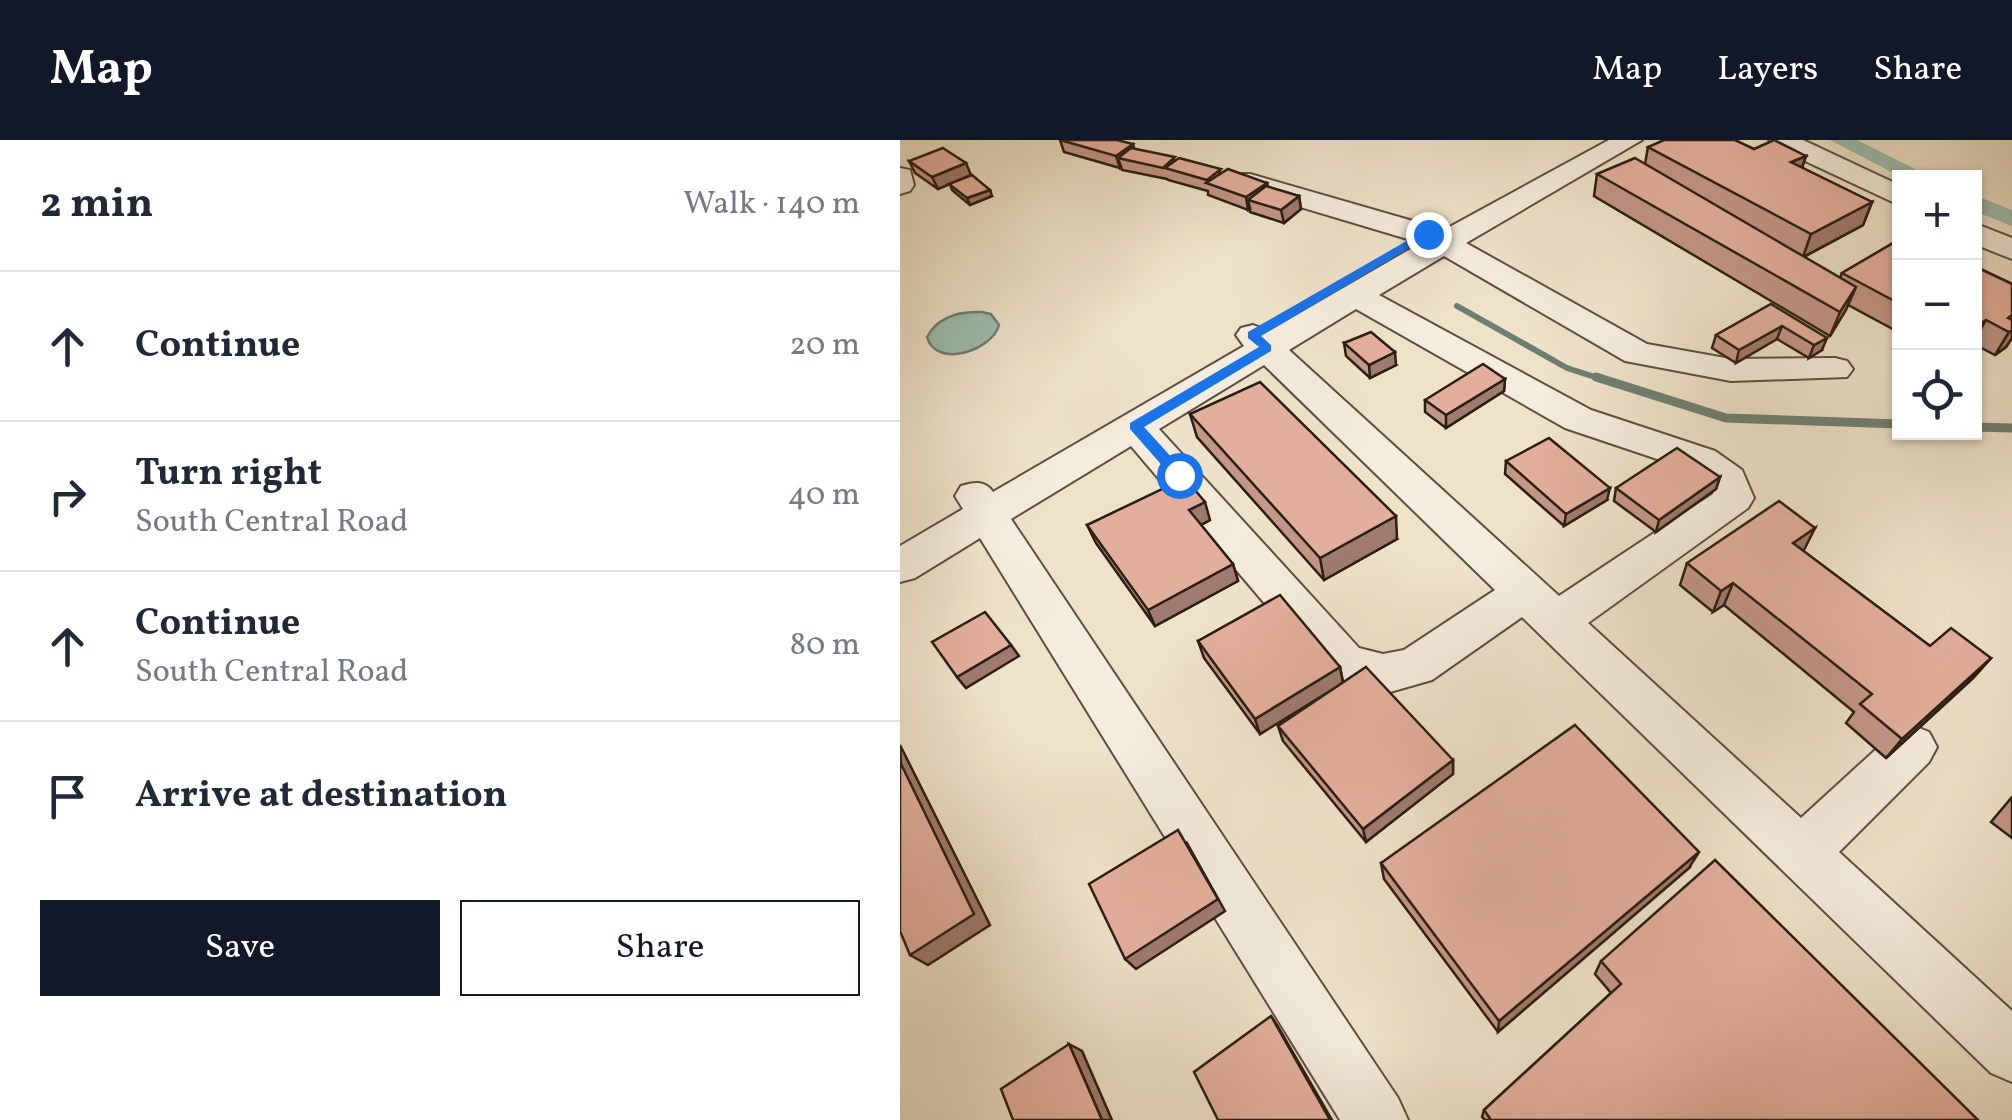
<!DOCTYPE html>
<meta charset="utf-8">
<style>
:root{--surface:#fff;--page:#f6f6f7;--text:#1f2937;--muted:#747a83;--line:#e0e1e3;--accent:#111827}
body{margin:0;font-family:Vollkorn,serif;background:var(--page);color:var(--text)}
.controls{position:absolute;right:30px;top:30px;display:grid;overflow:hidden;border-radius:0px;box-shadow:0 2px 8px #0004}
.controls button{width:90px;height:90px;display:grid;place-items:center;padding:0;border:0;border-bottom:2px solid var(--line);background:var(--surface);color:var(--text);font:50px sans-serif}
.stop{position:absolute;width:30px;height:30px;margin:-22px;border:8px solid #1a73e8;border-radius:50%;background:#fff}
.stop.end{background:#1a73e8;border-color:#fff;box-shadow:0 2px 10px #0008}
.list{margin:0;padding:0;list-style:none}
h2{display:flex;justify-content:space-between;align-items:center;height:130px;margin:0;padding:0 40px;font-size:42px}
h2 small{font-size:32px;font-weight:400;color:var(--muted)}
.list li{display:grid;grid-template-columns:65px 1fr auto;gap:30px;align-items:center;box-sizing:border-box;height:150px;padding:0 40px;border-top:2px solid var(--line)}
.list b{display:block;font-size:38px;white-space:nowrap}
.list p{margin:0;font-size:32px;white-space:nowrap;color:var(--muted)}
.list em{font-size:32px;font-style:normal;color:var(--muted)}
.actions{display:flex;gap:20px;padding:30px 40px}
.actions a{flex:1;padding:22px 0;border:2px solid var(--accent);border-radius:0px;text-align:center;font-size:35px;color:var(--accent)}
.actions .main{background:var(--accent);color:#fff}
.icon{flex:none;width:55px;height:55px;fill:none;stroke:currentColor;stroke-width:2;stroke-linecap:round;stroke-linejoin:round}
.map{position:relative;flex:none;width:1112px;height:980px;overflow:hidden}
header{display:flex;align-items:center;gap:60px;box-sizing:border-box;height:140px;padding:0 50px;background:var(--accent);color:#fff}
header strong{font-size:48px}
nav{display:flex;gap:55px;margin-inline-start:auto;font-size:35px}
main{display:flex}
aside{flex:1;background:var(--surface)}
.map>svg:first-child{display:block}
.water{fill:#9bbfb0;stroke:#6e7f71;stroke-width:2.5}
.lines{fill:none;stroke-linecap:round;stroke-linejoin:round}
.stream-far1{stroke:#6e7f71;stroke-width:6}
.stream{stroke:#6e7f71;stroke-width:9}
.canal{fill:#9bbfb0;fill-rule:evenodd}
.minor-casing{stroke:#5c4f40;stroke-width:4}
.minor{fill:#f4ecdc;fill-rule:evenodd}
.wall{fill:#c39687;stroke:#2b1e12;stroke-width:2.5}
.shaded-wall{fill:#9f7a6e;stroke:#2b1e12;stroke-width:2.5}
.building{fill:#e3af9d;stroke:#2b1e12;stroke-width:2.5}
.route{fill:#1a73e8}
</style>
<header>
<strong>Map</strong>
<nav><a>Map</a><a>Layers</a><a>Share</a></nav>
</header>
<main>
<aside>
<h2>2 min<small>Walk · 140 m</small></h2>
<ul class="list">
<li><svg class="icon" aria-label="ahead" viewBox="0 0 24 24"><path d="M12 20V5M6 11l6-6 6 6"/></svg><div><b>Continue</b></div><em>20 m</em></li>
<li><svg class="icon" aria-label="right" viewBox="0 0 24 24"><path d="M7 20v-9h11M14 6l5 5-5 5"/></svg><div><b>Turn right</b><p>South Central Road</p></div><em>40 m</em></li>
<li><svg class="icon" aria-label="ahead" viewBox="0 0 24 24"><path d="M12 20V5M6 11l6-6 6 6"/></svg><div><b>Continue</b><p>South Central Road</p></div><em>80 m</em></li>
<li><svg class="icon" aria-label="arrive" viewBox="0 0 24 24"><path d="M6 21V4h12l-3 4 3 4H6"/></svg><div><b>Arrive at destination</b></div></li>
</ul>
<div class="actions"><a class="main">Save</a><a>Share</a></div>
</aside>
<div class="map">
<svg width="1112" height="980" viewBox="0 0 1112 980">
<rect width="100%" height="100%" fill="#eee2c9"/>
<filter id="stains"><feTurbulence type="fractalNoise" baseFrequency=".002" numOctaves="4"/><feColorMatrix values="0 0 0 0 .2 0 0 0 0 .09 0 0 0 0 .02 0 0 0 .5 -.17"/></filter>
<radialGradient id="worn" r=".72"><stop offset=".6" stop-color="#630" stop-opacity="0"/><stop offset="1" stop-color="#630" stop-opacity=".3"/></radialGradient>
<path class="water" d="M82,172L91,174L99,185C92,211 36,229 27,197C38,176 59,171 82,172Z"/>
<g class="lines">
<polyline class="stream-far1" points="557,166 667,228 704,240"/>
<g class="stream">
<polyline points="696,237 826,278 999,284"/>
<polyline points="1074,287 1112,288"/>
</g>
<g class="canal">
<polygon points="930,0 957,0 1033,38 1003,38"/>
<polygon points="1074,55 1112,70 1112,86 1074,71"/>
</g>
<g class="minor-casing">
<g id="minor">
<path d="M709,0H742L566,103L747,204L831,219L935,218L947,221L953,229L947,237L831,241L725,221L544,116L479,155L691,270L815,311L842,330L854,358L848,368L688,483L901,678L995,592L1012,585L1029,592L1037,607L1029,622L939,712L1112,871V942L1091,933L622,477L532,540L483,554L428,538L231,306L111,379L498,958L508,980H440L80,398L15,438L0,442V406L63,369L55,356L61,346C73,342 85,340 93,352L344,206L336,195L341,188L353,185L369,191L521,103L330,46L326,40L330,34H350L544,90ZM456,169L665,288L787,329L811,347L813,354L659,456L389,210ZM364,225L595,450L504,510L483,514L459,508L259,289Z"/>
<polygon points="869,0 903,0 999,45 999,65 873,6"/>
<polygon points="0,28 10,30 14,45 10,51 0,54"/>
<polygon points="1074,83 1112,98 1112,119 1074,104"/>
</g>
</g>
<use href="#minor" class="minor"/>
</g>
<g class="wall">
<polygon points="160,0 234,9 322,33 367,43 368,47 399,56 401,69 384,83 350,72 350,69 348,70 308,55 308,51 268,40 267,39 222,30 221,27 220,28 164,12"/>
<polygon points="748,7 854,9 906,16 902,28 972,62 963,85 904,117 940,138 942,133 1000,99 1000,193 948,165 930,196 694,56 697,34 745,24"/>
<polygon points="9,21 71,35 92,56 70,65 52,50 50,44 38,49 15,33"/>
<polygon points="1074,126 1112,144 1112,198 1106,207 1095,215 1074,204"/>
<polygon points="871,164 922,210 909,218 877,199 836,223 812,208 816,195"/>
<polygon points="444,203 496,225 470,238 446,216"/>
<polygon points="605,239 604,251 546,288 525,272 525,260"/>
<polygon points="290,274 497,399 424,440 297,297"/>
<polygon points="606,321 707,360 664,386 605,334"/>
<polygon points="820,337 816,349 756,392 714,361 716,348"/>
<polygon points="310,380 301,385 333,424 338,441 255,486 196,403 187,385"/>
<polygon points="915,388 903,411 1030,506 1091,518 1073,538 986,618 946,583 954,572 824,465 813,472 780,445 787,423"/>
<polygon points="298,501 440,527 443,542 553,620 553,634 466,702 383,601 378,586 438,546 360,594 304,518"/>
<polygon points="1112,657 1112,698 1091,682"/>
<polygon points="481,723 789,728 598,892 484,739"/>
<polygon points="701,821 1078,980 585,980 582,977 584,970 711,853 695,834"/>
</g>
<g class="shaded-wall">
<polygon points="233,4 236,16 218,18 221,27 220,28 216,16"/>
<polygon points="906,16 898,38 891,22"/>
<polygon points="66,23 71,35 38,49 32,37"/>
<polygon points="367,43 370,55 348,60 350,69 348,70 346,57"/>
<polygon points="90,50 92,56 70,65 67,58"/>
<polygon points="399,56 401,69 384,83 381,70"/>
<polygon points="972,62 963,85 903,117 911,94"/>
<polygon points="956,147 946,170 930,196 940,172"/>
<polygon points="1086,180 1074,201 1074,188"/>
<polygon points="882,186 877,199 836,223 839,210"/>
<polygon points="1112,190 1112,198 1106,207 1095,215 1109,192"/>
<polygon points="927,198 922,210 909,218 914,205"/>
<polygon points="495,212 496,225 470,238 469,225"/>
<polygon points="605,239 604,251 546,288 546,275"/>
<polygon points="820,337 816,349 756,392 759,380"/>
<polygon points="710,348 707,360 664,386 666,374"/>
<polygon points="305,362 310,380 295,388 289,370"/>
<polygon points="496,376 497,399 424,440 420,418"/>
<polygon points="915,388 904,410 883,425 893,403"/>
<polygon points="333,424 338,441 255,486 248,470"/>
<polygon points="833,443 824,465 813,472 821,451"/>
<polygon points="111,505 119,516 66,548 57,537"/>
<polygon points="1091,518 1073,538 986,618 1002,599"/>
<polygon points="440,527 443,543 360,594 355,579"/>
<polygon points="0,605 90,785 28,825 10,815"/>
<polygon points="553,620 553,634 466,702 463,689"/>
<polygon points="287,703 325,771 236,829 225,819"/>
<polygon points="799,712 789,728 598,892 599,881"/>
<polygon points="371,876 377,885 432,980 430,980"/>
<polygon points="169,904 182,911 212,980 202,980"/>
</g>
<g class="building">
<polygon points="160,0 217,0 233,4 216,16"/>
<polygon points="764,0 835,0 854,9 874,0 906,16 891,22 972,62 911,94 748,7"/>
<polygon points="43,8 66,23 32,37 9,21"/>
<polygon points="231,8 275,17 263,28 218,18"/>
<polygon points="279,18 321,29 307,40 265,28"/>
<polygon points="735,18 956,147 940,172 697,34"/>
<polygon points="328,29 367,43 346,57 306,43"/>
<polygon points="72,35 90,50 67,58 49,44"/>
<polygon points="366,46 399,56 381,70 348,60"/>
<polygon points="1000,99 1000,164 942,133"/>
<polygon points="1074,126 1112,144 1112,175 1108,178 1112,180 1112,190 1109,192 1086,180 1074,188"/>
<polygon points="871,164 927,198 914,205 882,186 839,210 816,195"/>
<polygon points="471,192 495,212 469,225 444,203"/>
<polygon points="583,224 605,239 546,275 525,260"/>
<polygon points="360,242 496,376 420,418 290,274"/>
<polygon points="649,298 710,348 666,374 606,321"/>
<polygon points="777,308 820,337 759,380 716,348"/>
<polygon points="285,338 305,362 289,370 333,424 248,470 187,385"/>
<polygon points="879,361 915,388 893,403 1030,506 1051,488 1091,518 1002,599 960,564 972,554 833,443 821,451 787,423"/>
<polygon points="380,455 440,527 355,579 298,501"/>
<polygon points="85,472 111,505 57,537 32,502"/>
<polygon points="466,527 553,620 463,689 378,586"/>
<polygon points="675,585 799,712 599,881 481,723"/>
<polygon points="0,622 74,774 10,815 0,791"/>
<polygon points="278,690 318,759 225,819 189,744"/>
<polygon points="815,720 1078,980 591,980 584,970 721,844 701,821"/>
<polygon points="371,876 430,980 318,980 294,932"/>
<polygon points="169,904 202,980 113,980 101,949"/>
</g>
<polygon class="route" points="524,91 533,94 361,196 371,205 371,211 244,287 284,331 284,339 274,339 230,289 230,283 359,207 348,198 348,192"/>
<rect width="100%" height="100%" filter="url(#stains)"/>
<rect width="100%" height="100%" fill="url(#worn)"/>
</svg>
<div class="controls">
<button>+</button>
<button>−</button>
<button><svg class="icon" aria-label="locate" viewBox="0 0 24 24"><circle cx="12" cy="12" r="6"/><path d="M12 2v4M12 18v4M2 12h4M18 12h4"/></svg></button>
</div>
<div class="stop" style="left:279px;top:335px"></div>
<div class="stop end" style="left:528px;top:94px"></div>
</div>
</main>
